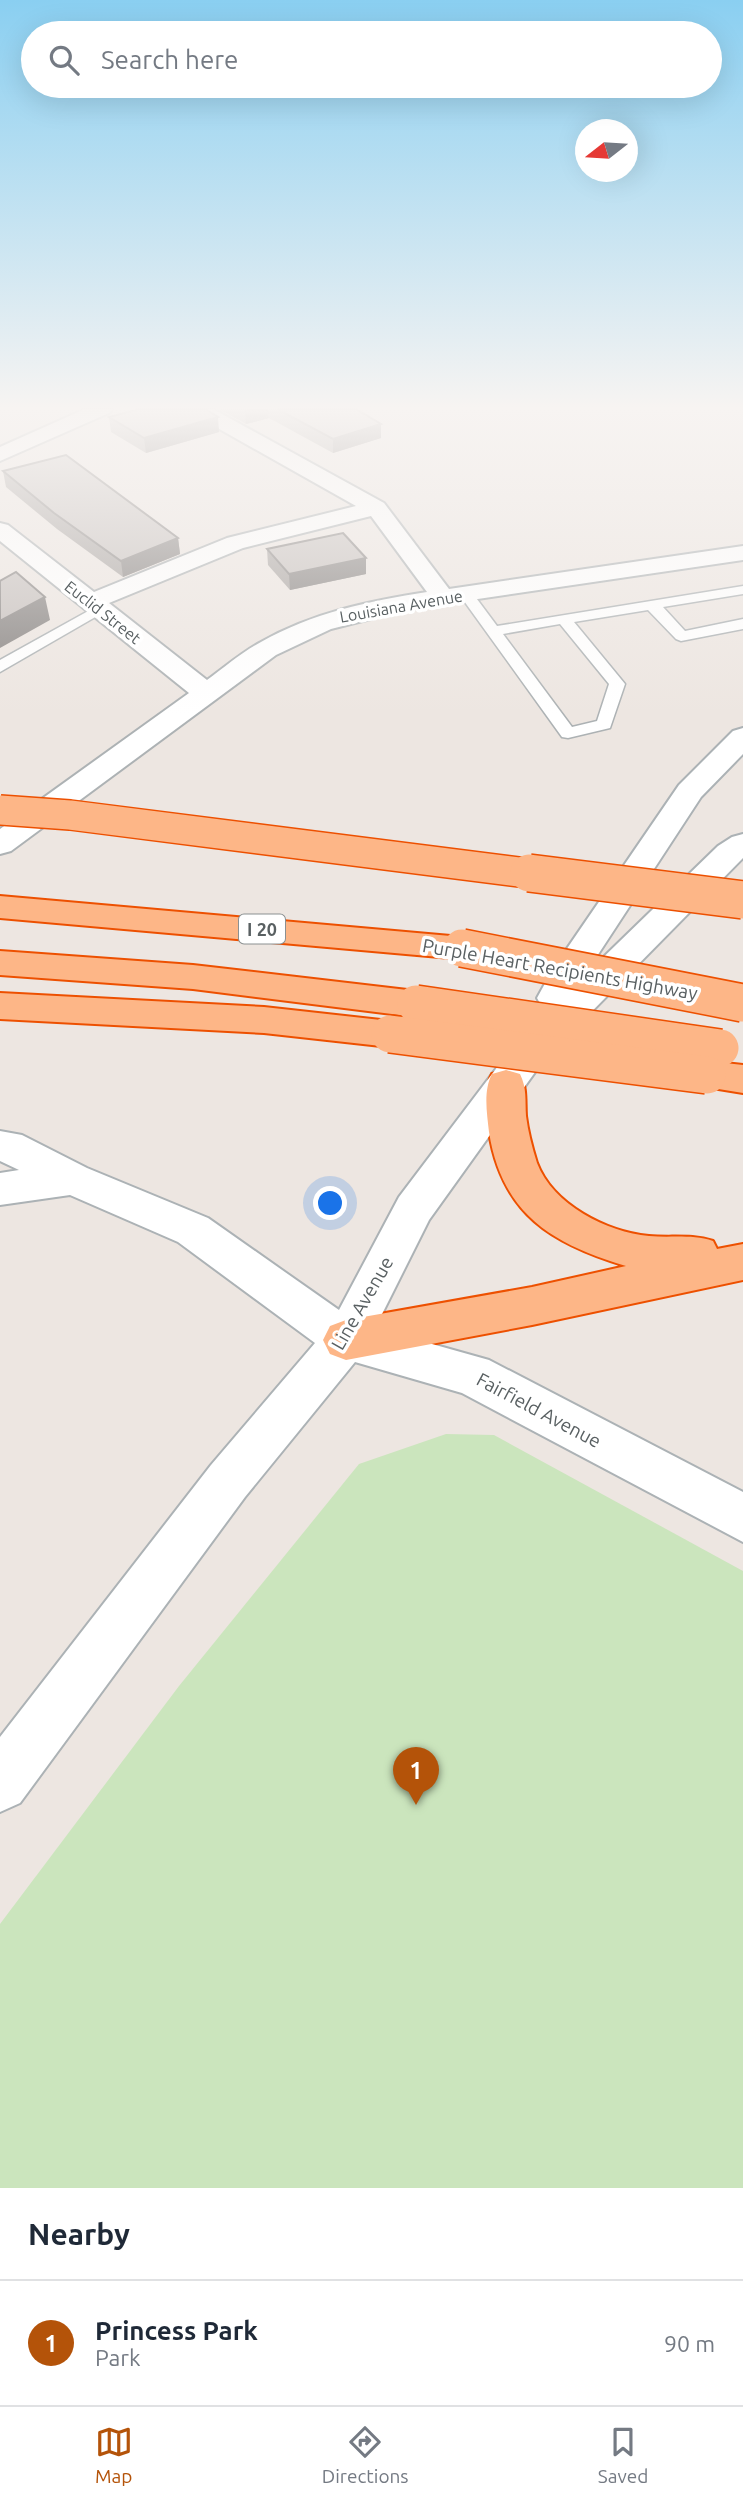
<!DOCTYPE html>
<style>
:root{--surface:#fff;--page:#f6f6f7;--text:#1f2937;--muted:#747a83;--line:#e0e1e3;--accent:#b45309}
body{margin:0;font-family:Ubuntu,sans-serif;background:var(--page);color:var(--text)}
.compass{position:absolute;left:575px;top:119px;width:63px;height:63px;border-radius:50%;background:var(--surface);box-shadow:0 7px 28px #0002;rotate:253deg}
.you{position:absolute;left:331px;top:1204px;width:24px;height:24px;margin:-18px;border:5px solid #fff;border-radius:50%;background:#1a73e8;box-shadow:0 0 0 10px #1a73e833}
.badge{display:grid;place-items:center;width:46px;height:46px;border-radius:50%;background:var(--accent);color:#fff;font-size:23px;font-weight:700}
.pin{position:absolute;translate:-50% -58px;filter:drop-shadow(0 2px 4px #0008)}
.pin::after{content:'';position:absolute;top:37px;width:24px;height:21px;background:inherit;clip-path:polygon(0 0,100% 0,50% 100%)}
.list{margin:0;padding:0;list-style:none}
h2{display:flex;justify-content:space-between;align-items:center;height:91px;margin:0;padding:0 28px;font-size:30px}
h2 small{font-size:23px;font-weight:400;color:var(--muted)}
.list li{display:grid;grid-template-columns:46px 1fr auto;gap:21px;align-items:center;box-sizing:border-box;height:126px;padding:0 28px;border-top:2px solid var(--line)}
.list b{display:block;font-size:26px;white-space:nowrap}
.list p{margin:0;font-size:23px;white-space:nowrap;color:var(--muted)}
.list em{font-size:23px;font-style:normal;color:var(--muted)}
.icon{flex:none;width:38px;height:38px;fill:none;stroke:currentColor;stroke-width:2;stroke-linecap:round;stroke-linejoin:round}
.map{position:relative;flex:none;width:743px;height:2188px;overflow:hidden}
.search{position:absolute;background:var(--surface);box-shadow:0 7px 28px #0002;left:21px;right:21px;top:21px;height:77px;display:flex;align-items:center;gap:18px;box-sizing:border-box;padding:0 24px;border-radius:38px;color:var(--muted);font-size:26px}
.sheet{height:217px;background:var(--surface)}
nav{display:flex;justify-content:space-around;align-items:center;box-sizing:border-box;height:98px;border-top:2px solid var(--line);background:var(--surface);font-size:19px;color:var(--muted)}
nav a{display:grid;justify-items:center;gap:4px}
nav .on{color:var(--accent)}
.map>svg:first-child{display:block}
.green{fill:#cbe5bd}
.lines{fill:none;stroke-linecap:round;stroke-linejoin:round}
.lane-casing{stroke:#adb2b4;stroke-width:3}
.street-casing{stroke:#adb2b4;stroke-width:4}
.secondary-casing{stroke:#acb2b5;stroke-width:4}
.highway-casing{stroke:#ed5000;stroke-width:4}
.lane{fill:#fff;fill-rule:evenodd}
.street{fill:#fff;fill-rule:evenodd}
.secondary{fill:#fff;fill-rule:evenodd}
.highway{fill:#fdb687;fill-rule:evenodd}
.highway-bridge-far1-casing{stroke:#ed5000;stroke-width:32;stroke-linecap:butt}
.highway-bridge-casing{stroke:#ed5000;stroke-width:40;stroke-linecap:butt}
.highway-bridge-far1{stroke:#fdb687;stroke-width:29}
.highway-bridge{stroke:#fdb687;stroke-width:37}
.wall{fill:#aba6a3}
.shaded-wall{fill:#8b8785}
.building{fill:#c7c1be;stroke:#8b8785;stroke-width:2}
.labels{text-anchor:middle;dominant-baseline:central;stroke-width:7;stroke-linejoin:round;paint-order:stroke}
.far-street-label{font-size:16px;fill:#596062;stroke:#fff}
.shield{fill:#fff;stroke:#8b9091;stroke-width:2}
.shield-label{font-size:18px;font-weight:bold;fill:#596062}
.street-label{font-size:19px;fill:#596062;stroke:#fff}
</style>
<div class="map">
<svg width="743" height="2188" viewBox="0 0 743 2188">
<rect width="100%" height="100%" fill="#ede6e1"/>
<polygon class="green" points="446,1434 494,1435 743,1571 743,2188 0,2188 0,1924 179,1686 359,1464"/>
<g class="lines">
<g class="lane-casing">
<g id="lane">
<path d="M743,586V594L663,607L685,631L743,619V629L681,641L676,639L648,610L574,622L625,684L610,728L568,738L562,737L459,594L461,591H471L497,626ZM560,624L609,684L597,721L572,727L503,634Z"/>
<polygon points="99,605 106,609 104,612 0,672 0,660"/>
</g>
</g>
<g class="street-casing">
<g id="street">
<polygon points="85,409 112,409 109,413 0,461 0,447"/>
<path d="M188,409H213L384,503L449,589L743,546V560L410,609L331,629L276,655L11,851L0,854V829L189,693L0,541V523L8,525L94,592L227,538L356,506L191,413ZM371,516L427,592C369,601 312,613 261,642C242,652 225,667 207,680L109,603L243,548Z"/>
</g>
</g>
<g class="secondary-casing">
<polygon id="secondary" points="743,728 743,754 701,797 584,976 718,846 732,837 743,834 743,858 543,1061 429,1220 375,1328 489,1360 743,1492 743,1542 462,1393 355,1362 245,1497 20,1803 0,1812 0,1737 211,1465 315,1343 178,1242 70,1195 0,1205 0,1173 19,1170 0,1161 0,1131 22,1135 87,1168 208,1218 339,1310 399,1197 517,1041 550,1009 542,1007 537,998 553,969 679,785 733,731"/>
</g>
<g class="highway-casing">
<g id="highway">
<polygon points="0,896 462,937 474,940 479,948 474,956 462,959 0,918"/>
<polygon points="0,951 193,965 416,991 429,995 434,1004 429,1013 416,1017 193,989 0,975"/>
<polygon points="0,993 264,1007 390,1021 403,1025 408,1034 403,1043 390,1047 264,1033 0,1019"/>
<polygon points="707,1061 743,1065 743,1093 694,1085 688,1075 694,1065"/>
<path d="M506,1070L520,1074C527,1088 525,1100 526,1116C528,1132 532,1147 537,1163C553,1205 607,1232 649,1236C671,1238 692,1234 713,1241L717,1249L743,1244V1280L532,1325L346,1360L330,1354L323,1340L330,1326L346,1320L532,1287L626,1266C552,1244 502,1214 489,1132C487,1113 483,1091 492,1074Z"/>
</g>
</g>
<use href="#lane" class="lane"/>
<use href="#street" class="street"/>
<use href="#secondary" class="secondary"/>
<use href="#highway" class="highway"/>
<g class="highway-bridge-far1-casing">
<polyline id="highway-bridge-far1" points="0,810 70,815 543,875"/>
</g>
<g class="highway-bridge-casing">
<g id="highway-bridge">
<polyline points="529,873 743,900"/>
<polyline points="462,948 743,1003"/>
<polyline points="416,1004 720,1048"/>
<polyline points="390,1034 707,1075"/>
</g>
</g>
<use href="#highway-bridge-far1" class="highway-bridge-far1"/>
<use href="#highway-bridge" class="highway-bridge"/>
</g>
<g class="wall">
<polygon points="219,409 356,409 381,424 381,438 333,453 269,418 246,424"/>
<polygon points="109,417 219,432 146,453 111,432"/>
<polygon points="3,471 178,538 180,554 123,577 57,529 6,487"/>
<polygon points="267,549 366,574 290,590 268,565"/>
</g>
<g class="shaded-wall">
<polygon points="250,409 268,409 269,418 246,424 245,410"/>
<polygon points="218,417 219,432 146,453 144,438"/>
<polygon points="381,424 381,438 333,453 333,439"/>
<polygon points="178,538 180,554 123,577 121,561"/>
<polygon points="366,558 366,574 290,590 289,574"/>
<polygon points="45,597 50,620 0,648 0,621"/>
</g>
<g class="building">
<polygon points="139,409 205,409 218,417 144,438 109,417"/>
<polygon points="277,409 356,409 381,424 333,439"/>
<polygon points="66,455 178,538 121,561 54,513 3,471"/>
<polygon points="343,533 366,558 289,574 267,549"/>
<polygon points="16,572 45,597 0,621 0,581"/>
</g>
<linearGradient id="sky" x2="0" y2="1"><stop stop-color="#8acff1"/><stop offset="0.57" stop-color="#f7f4f2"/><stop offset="1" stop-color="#f7f4f2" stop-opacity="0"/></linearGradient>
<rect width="743" height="715" fill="url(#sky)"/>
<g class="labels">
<g class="far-street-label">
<text transform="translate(401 606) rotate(-10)">Louisiana Avenue</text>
<text transform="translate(103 612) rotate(38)">Euclid Street</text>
</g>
<rect class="shield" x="239" y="914.5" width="46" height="29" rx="5"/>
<g class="shield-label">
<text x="262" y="929">I 20</text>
</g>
<g class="street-label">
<text transform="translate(560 969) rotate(10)">Purple Heart Recipients Highway</text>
<text transform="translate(362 1303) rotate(-60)">Line Avenue</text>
<text transform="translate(539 1410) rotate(28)">Fairfield Avenue</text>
</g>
</g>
</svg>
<svg class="compass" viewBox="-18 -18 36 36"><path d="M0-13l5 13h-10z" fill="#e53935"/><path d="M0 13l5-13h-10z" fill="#747a83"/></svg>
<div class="you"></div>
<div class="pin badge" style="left:416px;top:1805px">1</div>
<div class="search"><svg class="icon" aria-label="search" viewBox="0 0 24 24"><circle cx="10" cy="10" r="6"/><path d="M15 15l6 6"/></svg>Search here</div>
</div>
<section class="sheet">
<h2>Nearby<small></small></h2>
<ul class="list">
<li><span class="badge">1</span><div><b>Princess Park</b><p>Park</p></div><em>90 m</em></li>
</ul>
</section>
<nav>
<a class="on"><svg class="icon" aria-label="map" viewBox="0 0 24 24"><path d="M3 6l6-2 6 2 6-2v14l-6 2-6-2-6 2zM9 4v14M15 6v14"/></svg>Map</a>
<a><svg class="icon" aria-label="directions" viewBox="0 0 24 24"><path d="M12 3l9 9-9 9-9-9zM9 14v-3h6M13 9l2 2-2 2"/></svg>Directions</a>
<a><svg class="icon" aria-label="saved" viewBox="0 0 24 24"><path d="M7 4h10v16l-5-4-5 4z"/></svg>Saved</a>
</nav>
